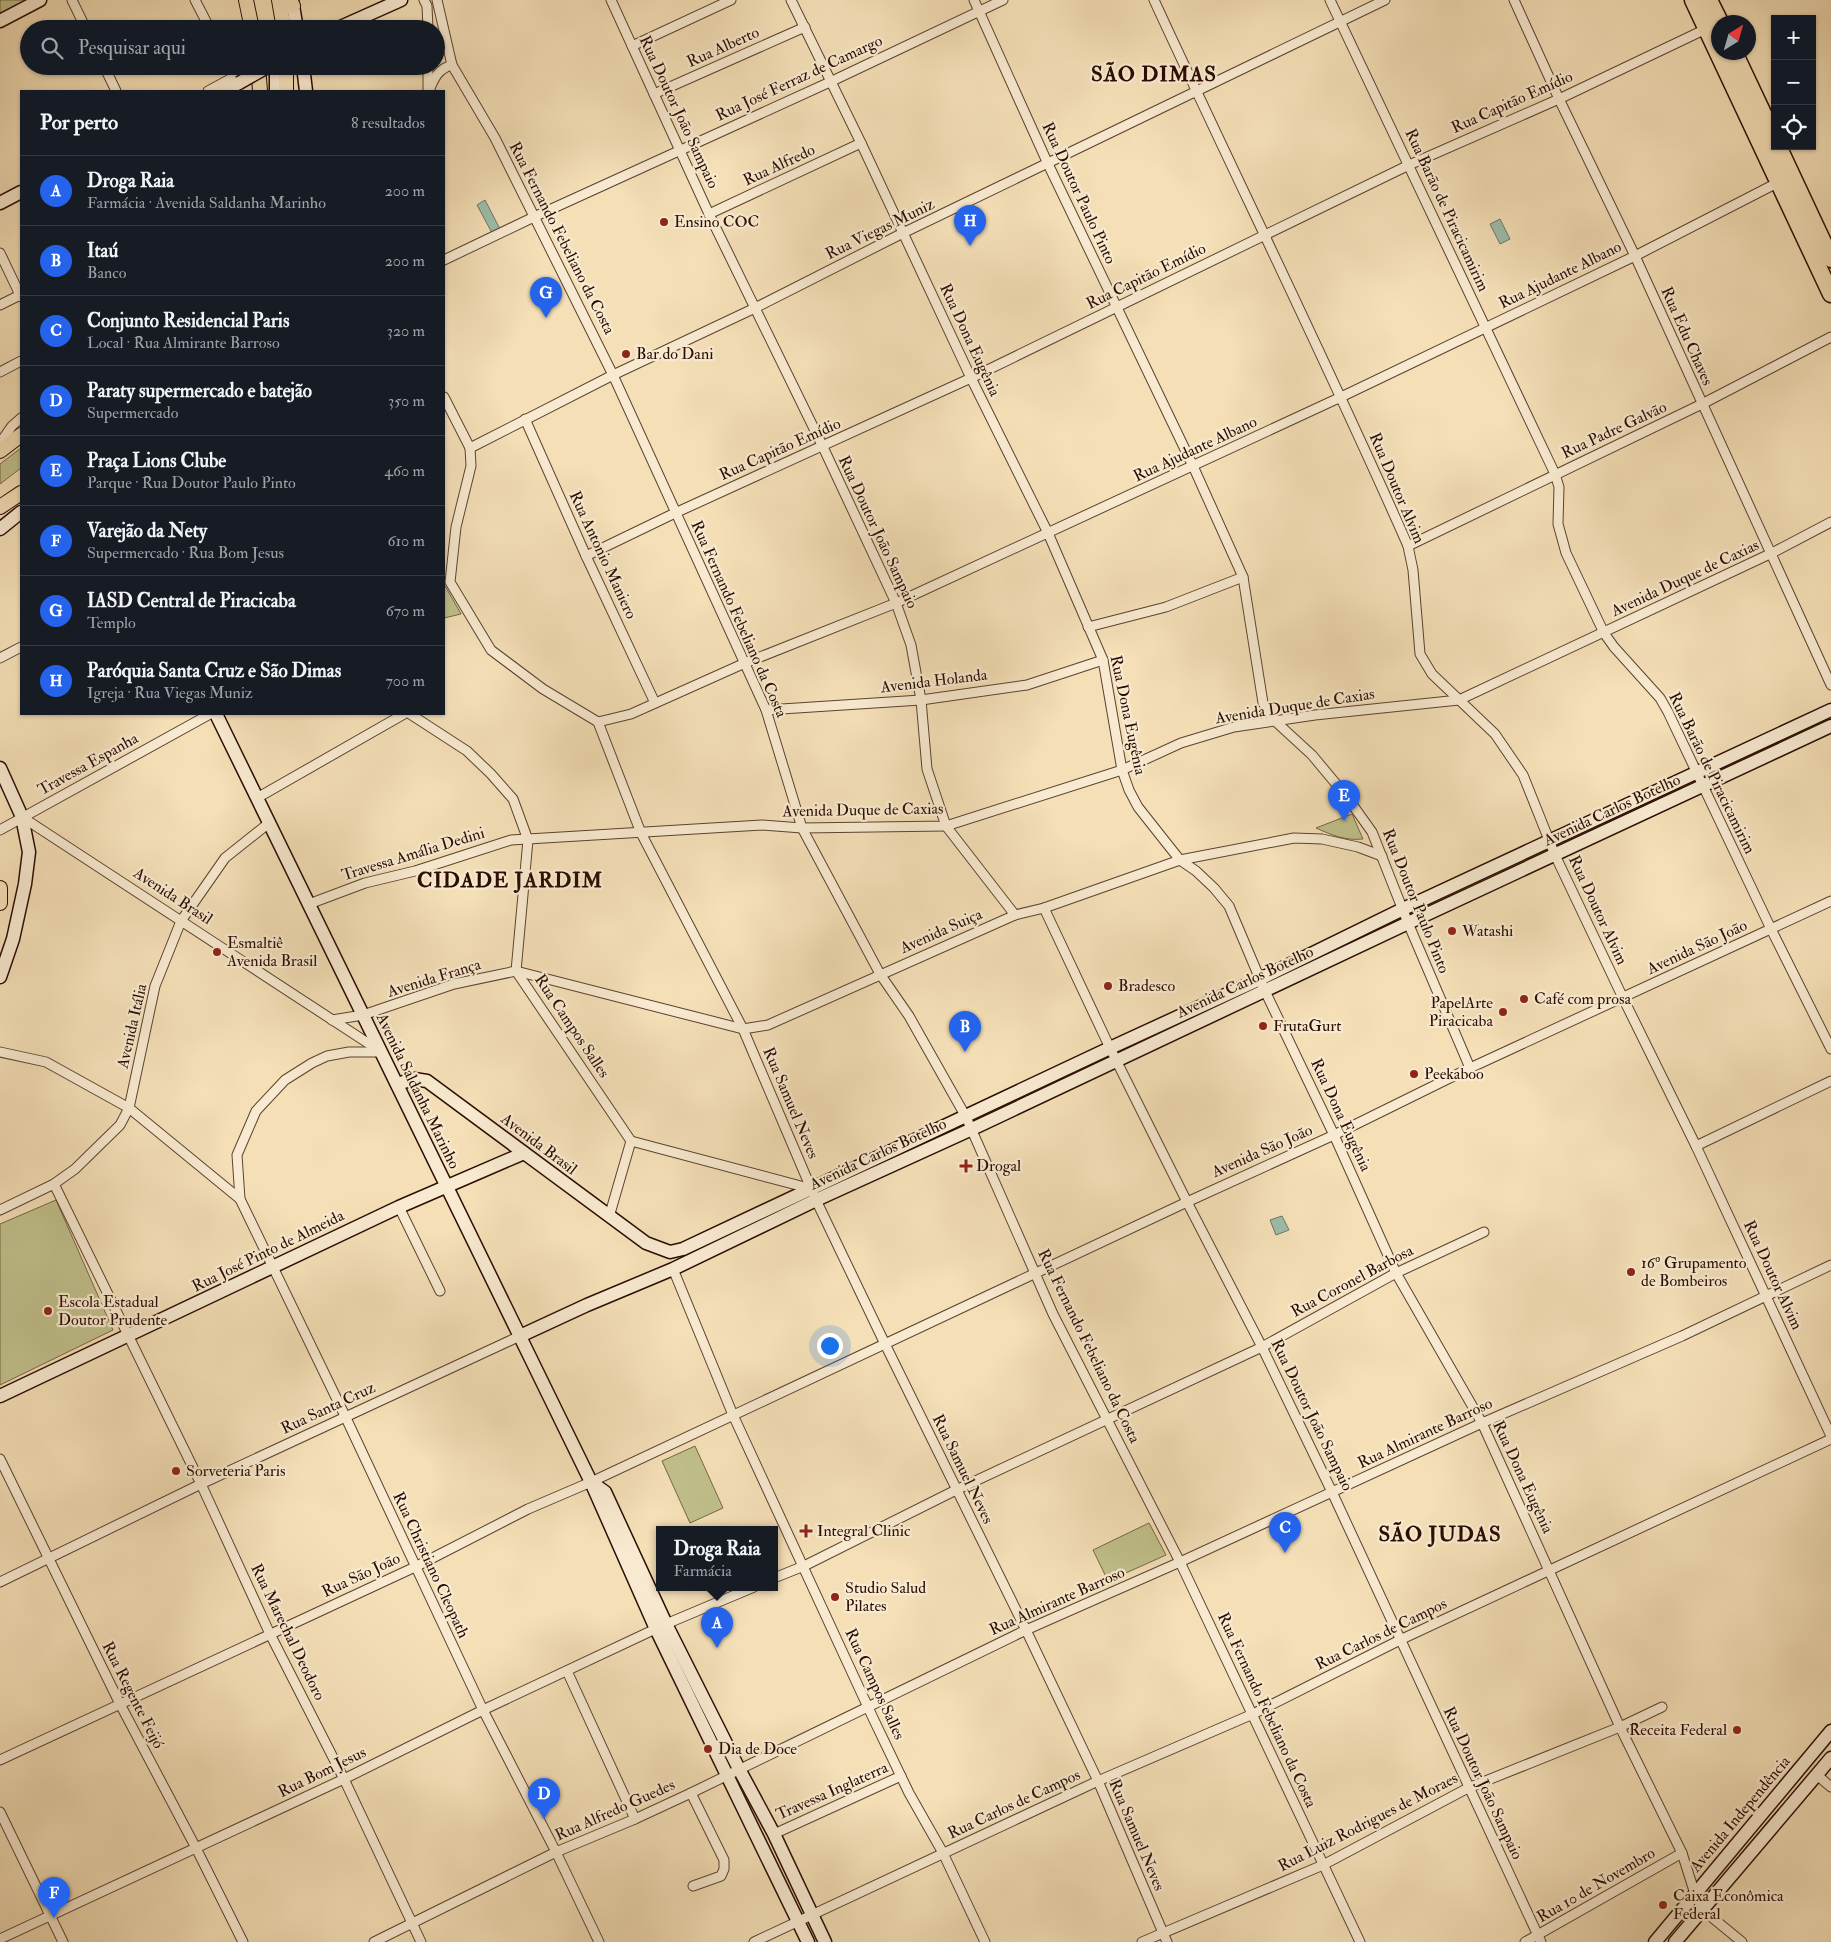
<!DOCTYPE html>
<html lang="pt">
<meta charset="utf-8">
<style>
:root{--surface:#171b24;--page:#242831;--text:#f1f3f6;--muted:#9ea1a6;--line:#363941;--accent:#2563eb}
body{margin:0;font-family:"IM FELL Double Pica",serif;background:var(--page);color:var(--text)}
.controls{position:absolute;right:15px;top:15px;display:grid;overflow:hidden;border-radius:0px;box-shadow:0 1px 4px #0004}
.controls button{width:45px;height:45px;display:grid;place-items:center;padding:0;border:0;border-bottom:1px solid var(--line);background:var(--surface);color:var(--text);font:25px sans-serif}
.compass{position:absolute;left:1711px;top:15px;width:45px;height:45px;border-radius:50%;background:var(--surface);box-shadow:0 1px 4px #0004;rotate:37deg}
.you{position:absolute;left:829px;top:1345px;width:18px;height:18px;margin:-12px;border:4px solid #fff;border-radius:50%;background:#1a73e8;box-shadow:0 0 0 8px #1a73e833}
.badge{display:grid;place-items:center;width:32px;height:32px;border-radius:50%;background:var(--accent);color:#fff;font-size:16px;font-weight:700}
.pin{position:absolute;translate:-50% -41px;filter:drop-shadow(0 1px 2px #0008)}
.pin::after{content:'';position:absolute;top:26px;width:18px;height:15px;background:inherit;clip-path:polygon(0 0,100% 0,50% 100%)}
.popup{position:absolute;left:656px;top:1526px;width:122px;height:65px;box-sizing:border-box;display:grid;place-content:center;border-radius:0px;background:var(--surface);filter:drop-shadow(0 1px 4px #0005);font-size:16px;white-space:nowrap;color:var(--muted)}
.popup b{font-size:19px;color:var(--text)}
.popup::after{content:'';position:absolute;left:50%;top:100%;margin-left:-10px;border:10px solid transparent;border-top-color:var(--surface)}
.list{margin:0;padding:0;list-style:none}
h2{display:flex;justify-content:space-between;align-items:center;height:65px;margin:0;padding:0 20px;font-size:21px}
h2 small{font-size:16px;font-weight:400;color:var(--muted)}
.list li{display:grid;grid-template-columns:32px 1fr auto;gap:15px;align-items:center;box-sizing:border-box;height:70px;padding:0 20px;border-top:1px solid var(--line)}
.list b{display:block;font-size:19px;white-space:nowrap}
.list p{margin:0;font-size:16px;white-space:nowrap;color:var(--muted)}
.list em{font-size:16px;font-style:normal;color:var(--muted)}
.icon{flex:none;width:28px;height:28px;fill:none;stroke:currentColor;stroke-width:2;stroke-linecap:round;stroke-linejoin:round}
.map{position:relative;flex:none;width:1831px;height:1942px;overflow:hidden}
.search{position:absolute;background:var(--surface);box-shadow:0 1px 4px #0004;left:20px;top:20px;width:425px;height:55px;display:flex;align-items:center;gap:12px;box-sizing:border-box;padding:0 18px;border-radius:28px;color:var(--muted);font-size:19px}
.panel{position:absolute;background:var(--surface);box-shadow:0 1px 4px #0004;left:20px;top:90px;width:425px;height:625px;border-radius:0px}
.map>svg:first-child{display:block}
.green{fill:#c0c08b;stroke:#756646}
.water{fill:#9cbdab;stroke:#6e7667}
.lines{fill:none;stroke-linecap:round;stroke-linejoin:round}
.street-casing{stroke:#5c412f;stroke-width:11}
.secondary-casing{stroke:#2a0c02;stroke-width:15}
.primary-casing{stroke:#2a0c02;stroke-width:16}
.highway-casing{stroke:#2a0c02;stroke-width:19}
.street{stroke:#f8ead0;stroke-width:9}
.secondary{stroke:#f8ead0;stroke-width:12}
.primary{stroke:#f4dfb7;stroke-width:14}
.highway{stroke:#f4dfb7;stroke-width:16}
.secondary-bridge-casing{stroke:#2a0c02;stroke-width:15;stroke-linecap:butt}
.secondary-bridge{stroke:#f8ead0;stroke-width:12}
.poi-dot{fill:#8f2418;stroke:#f8ead0;stroke-width:2}
.labels{text-anchor:middle;dominant-baseline:central;stroke-width:4.5;stroke-linejoin:round;paint-order:stroke}
.street-label{font-size:16px;fill:#2a0c02;stroke:#f8ead0}
.poi-label{font-size:16px;fill:#2a0c02;stroke:#f8ead0;text-anchor:start}
.district-label{font-size:21px;font-weight:bold;letter-spacing:1px;fill:#2a0c02;stroke:#f8ead0}
</style>
<div class="map">
<svg width="1831" height="1942" viewBox="0 0 1831 1942">
<rect width="100%" height="100%" fill="#f4dfb7"/>
<filter id="stains"><feTurbulence type="fractalNoise" baseFrequency=".004" numOctaves="4"/><feColorMatrix values="0 0 0 0 .2 0 0 0 0 .09 0 0 0 0 .02 0 0 0 .5 -.17"/></filter>
<radialGradient id="worn" r=".72"><stop offset=".6" stop-color="#630" stop-opacity="0"/><stop offset="1" stop-color="#630" stop-opacity=".3"/></radialGradient>
<g class="green">
<polygon points="0,0 28,0 0,13"/>
<polygon points="21,448 21,468 0,484 0,464"/>
<polygon points="444,584 461,614 444,618"/>
<path d="M1352,814L1363,839C1345,841 1332,835 1316,828Z"/>
<polygon points="56,1200 113,1330 0,1385 0,1224"/>
<polygon points="695,1446 723,1508 690,1523 662,1461"/>
<polygon points="1149,1523 1166,1555 1108,1581 1093,1550"/>
</g>
<g class="water">
<polygon points="485,200 500,229 492,233 477,205"/>
<polygon points="1500,219 1510,239 1500,244 1490,224"/>
<polygon points="1282,1216 1289,1230 1276,1235 1270,1220"/>
</g>
<g class="lines">
<g class="street-casing">
<g id="street">
<polyline points="72,0 86,29"/>
<polyline points="195,0 210,29"/>
<polyline points="424,0 427,6 428,29"/>
<polyline points="437,0 452,65 495,138 613,375 766,710 802,828 880,974 909,1016 966,1117 1053,1314 1180,1562 1360,1942"/>
<polyline points="611,0 709,214 823,447 896,603 911,645 921,700 927,769 946,826 1015,915"/>
<polyline points="791,0 861,143 971,378 1048,533 1103,660 1122,770 1129,790 1138,807 1168,845 1180,860 1196,871 1214,888 1229,906 1265,991 1334,1135 1396,1273 1482,1423 1620,1727 1682,1853 1695,1894 1703,1910 1742,1942"/>
<polyline points="974,0 1048,164 1193,466 1243,577 1263,703 1275,721 1312,755 1347,797 1372,832 1408,923 1470,1068"/>
<path d="M1154,0C1238,182 1327,362 1408,546L1413,570L1420,654L1432,674L1495,734L1523,775L1555,855L1623,998L1696,1146L1831,1436"/>
<polyline points="1330,0 1555,474 1559,487 1558,524 1566,553 1604,633 1614,647 1660,698 1668,712 1771,929 1831,1049"/>
<polyline points="1514,0 1559,99 1635,256 1831,685"/>
<polyline points="632,46 731,0"/>
<polyline points="104,66 116,91"/>
<polyline points="228,66 234,78"/>
<polyline points="428,66 428,89"/>
<polyline points="208,91 254,66"/>
<path d="M429,91C434,78 438,69 452,65"/>
<polyline points="654,94 805,27"/>
<polyline points="709,214 861,143"/>
<polyline points="0,253 21,297"/>
<polyline points="444,260 536,216 830,82 1003,0"/>
<polyline points="0,305 20,295"/>
<polyline points="0,372 21,361"/>
<polyline points="444,397 470,448 471,466 456,527 450,582 491,650 543,689 598,722 641,833 743,1029 816,1200 885,1344 1026,1630 1098,1781 1167,1942"/>
<polyline points="525,419 586,556 655,703"/>
<polyline points="0,443 12,426 21,418"/>
<polyline points="470,448 613,375 755,308 903,233 1385,0"/>
<polyline points="1408,546 1702,404 1831,337"/>
<polyline points="586,556 675,513 971,378 1409,165 1559,99 1710,27"/>
<polyline points="1088,627 1166,607 1243,577"/>
<polyline points="0,658 21,647"/>
<polyline points="766,710 921,700 1027,685 1103,660"/>
<polyline points="410,714 467,751 491,774 513,799 528,840 516,971 631,1141 609,1217"/>
<polyline points="598,722 631,714 745,663 896,603 1341,397 1635,256 1781,181"/>
<polyline points="257,798 404,714"/>
<polyline points="22,817 380,1051"/>
<polyline points="0,830 210,714"/>
<polyline points="309,904 365,883 415,871 511,840 762,825 802,828 946,826 1122,770 1181,743 1234,727 1315,715 1459,700 1772,553 1831,522"/>
<polyline points="1044,908 1110,1048 1187,1202 1262,1347 1332,1492 1541,1942"/>
<polyline points="332,1020 363,1015 454,984 516,971 743,1029 768,1025 1015,915 1044,908 1180,860 1294,838 1322,839 1358,847 1382,856"/>
<polyline points="0,1052 46,1062 129,1108 240,1199"/>
<polyline points="381,1052 349,1052 327,1056 312,1063 285,1080 256,1111 237,1155 240,1199 346,1418 483,1710 556,1852 599,1942"/>
<polyline points="631,1141 812,1189"/>
<polyline points="1696,1146 1831,1081"/>
<polyline points="54,1184 201,1484 270,1634 344,1779 421,1942"/>
<polyline points="399,1207 440,1291"/>
<polyline points="0,1210 54,1184 75,1169 120,1125 129,1108 155,986 181,921 225,858 269,823"/>
<polyline points="673,1269 733,1415 873,1718 909,1793 943,1853 985,1942"/>
<polyline points="0,1459 120,1704 196,1848 243,1942"/>
<polyline points="774,1578 804,1566 956,1490 1262,1347 1396,1273 1484,1232"/>
<polyline points="0,1582 201,1484 520,1336"/>
<polyline points="567,1671 635,1819"/>
<polyline points="0,1760 415,1567 528,1509 591,1482 1187,1202 1334,1135 1470,1068 1831,901"/>
<polyline points="1817,1775 1831,1787"/>
<polyline points="691,1793 724,1860 724,1869 721,1876 693,1886"/>
<polyline points="0,1812 63,1942"/>
<polyline points="774,1834 901,1776"/>
<polyline points="0,1939 344,1779 483,1710 666,1624 754,1587"/>
<polyline points="374,1942 556,1852 635,1819 691,1793 1026,1630 1180,1562 1482,1423 1682,1336 1831,1265"/>
<polyline points="754,1942 1098,1781 1253,1714 1402,1639 1831,1439"/>
<polyline points="1142,1942 1323,1865 1468,1788 1620,1727 1662,1707"/>
<polyline points="1525,1942 1682,1853"/>
</g>
</g>
<g class="secondary-casing">
<g id="secondary">
<polyline points="292,0 297,29"/>
<polyline points="0,21 40,0"/>
<polyline points="336,29 401,0"/>
<polyline points="303,66 306,91"/>
<polyline points="224,91 239,83"/>
<polyline points="276,91 276,75 279,66"/>
<polyline points="0,203 21,192"/>
<polyline points="0,529 21,512"/>
<polyline points="216,714 591,1482 656,1629 808,1942"/>
<polyline points="0,768 22,817 29,852 25,884 13,939 0,977"/>
<polyline points="397,1084 414,1079 427,1081 646,1243 670,1252 683,1249 1110,1048 1260,979 1403,909 1831,710"/>
<polyline points="520,1336 587,1305 673,1269 816,1200 972,1129 1408,923 1831,726"/>
<polyline points="0,1396 399,1207 524,1153"/>
<polyline points="591,1482 605,1492 666,1624 739,1769 774,1834 825,1942"/>
<polyline points="1655,1942 1831,1731"/>
<polyline points="1675,1942 1831,1758"/>
</g>
</g>
<g class="primary-casing">
<g id="primary">
<polyline points="246,0 252,29"/>
<polyline points="279,0 284,29"/>
<polyline points="289,0 293,6"/>
<polyline points="258,66 260,91"/>
<polyline points="286,91 286,66"/>
<polyline points="0,451 21,435"/>
<polyline points="0,507 21,493"/>
<polyline points="0,888 0,903"/>
</g>
</g>
<g class="highway-casing">
<g id="highway">
<polyline points="1693,0 1831,294"/>
<polyline points="1709,0 1720,22"/>
<polyline points="1734,52 1775,139"/>
<polyline points="1778,146 1831,259"/>
</g>
</g>
<use href="#street" class="street"/>
<use href="#secondary" class="secondary"/>
<use href="#primary" class="primary"/>
<use href="#highway" class="highway"/>
<g class="secondary-bridge-casing">
<polyline id="secondary-bridge" points="239,83 269,66"/>
</g>
<use href="#secondary-bridge" class="secondary-bridge"/>
</g>
<g class="poi-dot">
<circle cx="664" cy="222" r="5"/>
<circle cx="626" cy="354" r="5"/>
<circle cx="1452" cy="931" r="5"/>
<circle cx="217" cy="952" r="5"/>
<circle cx="1108" cy="986" r="5"/>
<circle cx="1524" cy="999" r="5"/>
<circle cx="1503" cy="1012" r="5"/>
<circle cx="1263" cy="1026" r="5"/>
<circle cx="1414" cy="1074" r="5"/>
<path d="M963.5 1158.5h5v5h5v5h-5v5h-5v-5h-5v-5h5z"/>
<circle cx="1631" cy="1272" r="5"/>
<circle cx="48" cy="1311" r="5"/>
<circle cx="176" cy="1471" r="5"/>
<path d="M803.5 1523.5h5v5h5v5h-5v5h-5v-5h-5v-5h5z"/>
<circle cx="835" cy="1597" r="5"/>
<circle cx="1737" cy="1730" r="5"/>
<circle cx="708" cy="1749" r="5"/>
<circle cx="1663" cy="1905" r="5"/>
</g>
<g class="labels">
<g class="street-label">
<text transform="translate(723 47) rotate(-24)">Rua Alberto</text>
<text transform="translate(799 78) rotate(-25)">Rua José Ferraz de Camargo</text>
<text transform="translate(1512 102) rotate(-24)">Rua Capitão Emídio</text>
<text transform="translate(679 112) rotate(65)">Rua Doutor João Sampaio</text>
<text transform="translate(779 165) rotate(-25)">Rua Alfredo</text>
<text transform="translate(1079 193) rotate(65)">Rua Doutor Paulo Pinto</text>
<text transform="translate(1447 210) rotate(65)">Rua Barão de Piracicamirim</text>
<text transform="translate(880 229) rotate(-26)">Rua Viegas Muniz</text>
<text transform="translate(562 238) rotate(63)">Rua Fernando Febeliano da Costa</text>
<text transform="translate(1560 275) rotate(-26)">Rua Ajudante Albano</text>
<text transform="translate(1146 276) rotate(-26)">Rua Capitão Emídio</text>
<text transform="translate(1687 336) rotate(66)">Rua Edu Chaves</text>
<text transform="translate(970 340) rotate(65)">Rua Dona Eugênia</text>
<text transform="translate(1614 430) rotate(-25)">Rua Padre Galvão</text>
<text transform="translate(780 449) rotate(-24)">Rua Capitão Emídio</text>
<text transform="translate(1195 449) rotate(-25)">Rua Ajudante Albano</text>
<text transform="translate(1397 488) rotate(67)">Rua Doutor Alvim</text>
<text transform="translate(878 532) rotate(65)">Rua Doutor João Sampaio</text>
<text transform="translate(603 555) rotate(65)">Rua Antonio Maniero</text>
<text transform="translate(1685 578) rotate(-25)">Avenida Duque de Caxias</text>
<text transform="translate(739 619) rotate(66)">Rua Fernando Febeliano da Costa</text>
<text transform="translate(934 681) rotate(-7)">Avenida Holanda</text>
<text transform="translate(1295 706) rotate(-9)">Avenida Duque de Caxias</text>
<text transform="translate(1128 715) rotate(78)">Rua Dona Eugênia</text>
<text transform="translate(88 764) rotate(-29)">Travessa Espanha</text>
<text transform="translate(1712 773) rotate(64)">Rua Barão de Piracicamirim</text>
<text transform="translate(863 810) rotate(-1)">Avenida Duque de Caxias</text>
<text transform="translate(1612 810) rotate(-25)">Avenida Carlos Botelho</text>
<text transform="translate(413 854) rotate(-17)">Travessa Amália Dedini</text>
<text transform="translate(173 896) rotate(33)">Avenida Brasil</text>
<text transform="translate(1416 901) rotate(68)">Rua Doutor Paulo Pinto</text>
<text transform="translate(1598 910) rotate(65)">Rua Doutor Alvim</text>
<text transform="translate(941 931) rotate(-24)">Avenida Suiça</text>
<text transform="translate(1697 947) rotate(-25)">Avenida São João</text>
<text transform="translate(434 978) rotate(-17)">Avenida França</text>
<text transform="translate(1245 982) rotate(-25)">Avenida Carlos Botelho</text>
<text transform="translate(132 1026) rotate(-77)">Avenida Itália</text>
<text transform="translate(572 1026) rotate(56)">Rua Campos Salles</text>
<text transform="translate(418 1091) rotate(64)">Avenida Saldanha Marinho</text>
<text transform="translate(791 1103) rotate(67)">Rua Samuel Neves</text>
<text transform="translate(1341 1115) rotate(65)">Rua Dona Eugênia</text>
<text transform="translate(539 1144) rotate(37)">Avenida Brasil</text>
<text transform="translate(1262 1151) rotate(-24)">Avenida São João</text>
<text transform="translate(878 1154) rotate(-25)">Avenida Carlos Botelho</text>
<text transform="translate(268 1251) rotate(-26)">Rua José Pinto de Almeida</text>
<text transform="translate(1773 1275) rotate(65)">Rua Doutor Alvim</text>
<text transform="translate(1352 1281) rotate(-28)">Rua Coronel Barbosa</text>
<text transform="translate(1089 1346) rotate(64)">Rua Fernando Febeliano da Costa</text>
<text transform="translate(328 1408) rotate(-25)">Rua Santa Cruz</text>
<text transform="translate(1312 1415) rotate(64)">Rua Doutor João Sampaio</text>
<text transform="translate(1425 1433) rotate(-25)">Rua Almirante Barroso</text>
<text transform="translate(963 1469) rotate(64)">Rua Samuel Neves</text>
<text transform="translate(1523 1477) rotate(65)">Rua Dona Eugênia</text>
<text transform="translate(431 1565) rotate(65)">Rua Christiano Cleopath</text>
<text transform="translate(361 1575) rotate(-25)">Rua São João</text>
<text transform="translate(1057 1601) rotate(-24)">Rua Almirante Barroso</text>
<text transform="translate(288 1632) rotate(64)">Rua Marechal Deodoro</text>
<text transform="translate(1381 1634) rotate(-26)">Rua Carlos de Campos</text>
<text transform="translate(875 1684) rotate(65)">Rua Campos Salles</text>
<text transform="translate(133 1695) rotate(63)">Rua Regente Feijó</text>
<text transform="translate(1267 1710) rotate(65)">Rua Fernando Febeliano da Costa</text>
<text transform="translate(322 1772) rotate(-26)">Rua Bom Jesus</text>
<text transform="translate(1483 1783) rotate(65)">Rua Doutor João Sampaio</text>
<text transform="translate(832 1791) rotate(-24)">Travessa Inglaterra</text>
<text transform="translate(1014 1804) rotate(-25)">Rua Carlos de Campos</text>
<text transform="translate(615 1810) rotate(-24)">Rua Alfredo Guedes</text>
<text transform="translate(1740 1814) rotate(-50)">Avenida Independência</text>
<text transform="translate(1368 1822) rotate(-27)">Rua Luiz Rodrigues de Moraes</text>
<text transform="translate(1137 1835) rotate(67)">Rua Samuel Neves</text>
<text transform="translate(1596 1885) rotate(-30)">Rua 10 de Novembro</text>
</g>
<g class="poi-label">
<text x="674" y="222">Ensino COC</text>
<text x="636" y="354">Bar do Dani</text>
<text x="1462" y="931">Watashi</text>
<text x="227" y="943">Esmaltiê<tspan x="227" dy="18">Avenida Brasil</tspan></text>
<text x="1118" y="986">Bradesco</text>
<text x="1534" y="999">Café com prosa</text>
<text x="1493" y="1003" text-anchor="end">PapelArte<tspan x="1493" dy="18">Piracicaba</tspan></text>
<text x="1273" y="1026">FrutaGurt</text>
<text x="1424" y="1074">Peekaboo</text>
<text x="976" y="1166">Drogal</text>
<text x="1641" y="1263">16º Grupamento<tspan x="1641" dy="18">de Bombeiros</tspan></text>
<text x="58" y="1302">Escola Estadual<tspan x="58" dy="18">Doutor Prudente</tspan></text>
<text x="186" y="1471">Sorveteria Paris</text>
<text x="817" y="1531">Integral Clinic</text>
<text x="845" y="1588">Studio Salud<tspan x="845" dy="18">Pilates</tspan></text>
<text x="1727" y="1730" text-anchor="end">Receita Federal</text>
<text x="718" y="1749">Dia de Doce</text>
<text x="1673" y="1896">Caixa Econômica<tspan x="1673" dy="18">Federal</tspan></text>
</g>
<g class="district-label">
<text x="1154" y="74">SÃO DIMAS</text>
<text x="510" y="880">CIDADE JARDIM</text>
<text x="1440" y="1534">SÃO JUDAS</text>
</g>
</g>
<rect width="100%" height="100%" filter="url(#stains)"/>
<rect width="100%" height="100%" fill="url(#worn)"/>
</svg>
<div class="controls">
<button>+</button>
<button>−</button>
<button><svg class="icon" aria-label="locate" viewBox="0 0 24 24"><circle cx="12" cy="12" r="6"/><path d="M12 2v4M12 18v4M2 12h4M18 12h4"/></svg></button>
</div>
<svg class="compass" viewBox="-18 -18 36 36"><path d="M0-13l5 13h-10z" fill="#e53935"/><path d="M0 13l5-13h-10z" fill="#9ea1a6"/></svg>
<div class="you"></div>
<div class="pin badge" style="left:717px;top:1648px">A</div>
<div class="popup"><b>Droga Raia</b>Farmácia</div>
<div class="pin badge" style="left:965px;top:1052px">B</div>
<div class="pin badge" style="left:1285px;top:1553px">C</div>
<div class="pin badge" style="left:544px;top:1819px">D</div>
<div class="pin badge" style="left:1344px;top:821px">E</div>
<div class="pin badge" style="left:54px;top:1918px">F</div>
<div class="pin badge" style="left:546px;top:318px">G</div>
<div class="pin badge" style="left:970px;top:246px">H</div>
<div class="search"><svg class="icon" aria-label="search" viewBox="0 0 24 24"><circle cx="10" cy="10" r="6"/><path d="M15 15l6 6"/></svg>Pesquisar aqui</div>
<section class="panel">
<h2>Por perto<small>8 resultados</small></h2>
<ul class="list">
<li><span class="badge">A</span><div><b>Droga Raia</b><p>Farmácia · Avenida Saldanha Marinho</p></div><em>200 m</em></li>
<li><span class="badge">B</span><div><b>Itaú</b><p>Banco</p></div><em>200 m</em></li>
<li><span class="badge">C</span><div><b>Conjunto Residencial Paris</b><p>Local · Rua Almirante Barroso</p></div><em>320 m</em></li>
<li><span class="badge">D</span><div><b>Paraty supermercado e batejão</b><p>Supermercado</p></div><em>350 m</em></li>
<li><span class="badge">E</span><div><b>Praça Lions Clube</b><p>Parque · Rua Doutor Paulo Pinto</p></div><em>460 m</em></li>
<li><span class="badge">F</span><div><b>Varejão da Nety</b><p>Supermercado · Rua Bom Jesus</p></div><em>610 m</em></li>
<li><span class="badge">G</span><div><b>IASD Central de Piracicaba</b><p>Templo</p></div><em>670 m</em></li>
<li><span class="badge">H</span><div><b>Paróquia Santa Cruz e São Dimas</b><p>Igreja · Rua Viegas Muniz</p></div><em>700 m</em></li>
</ul>
</section>
</div>
